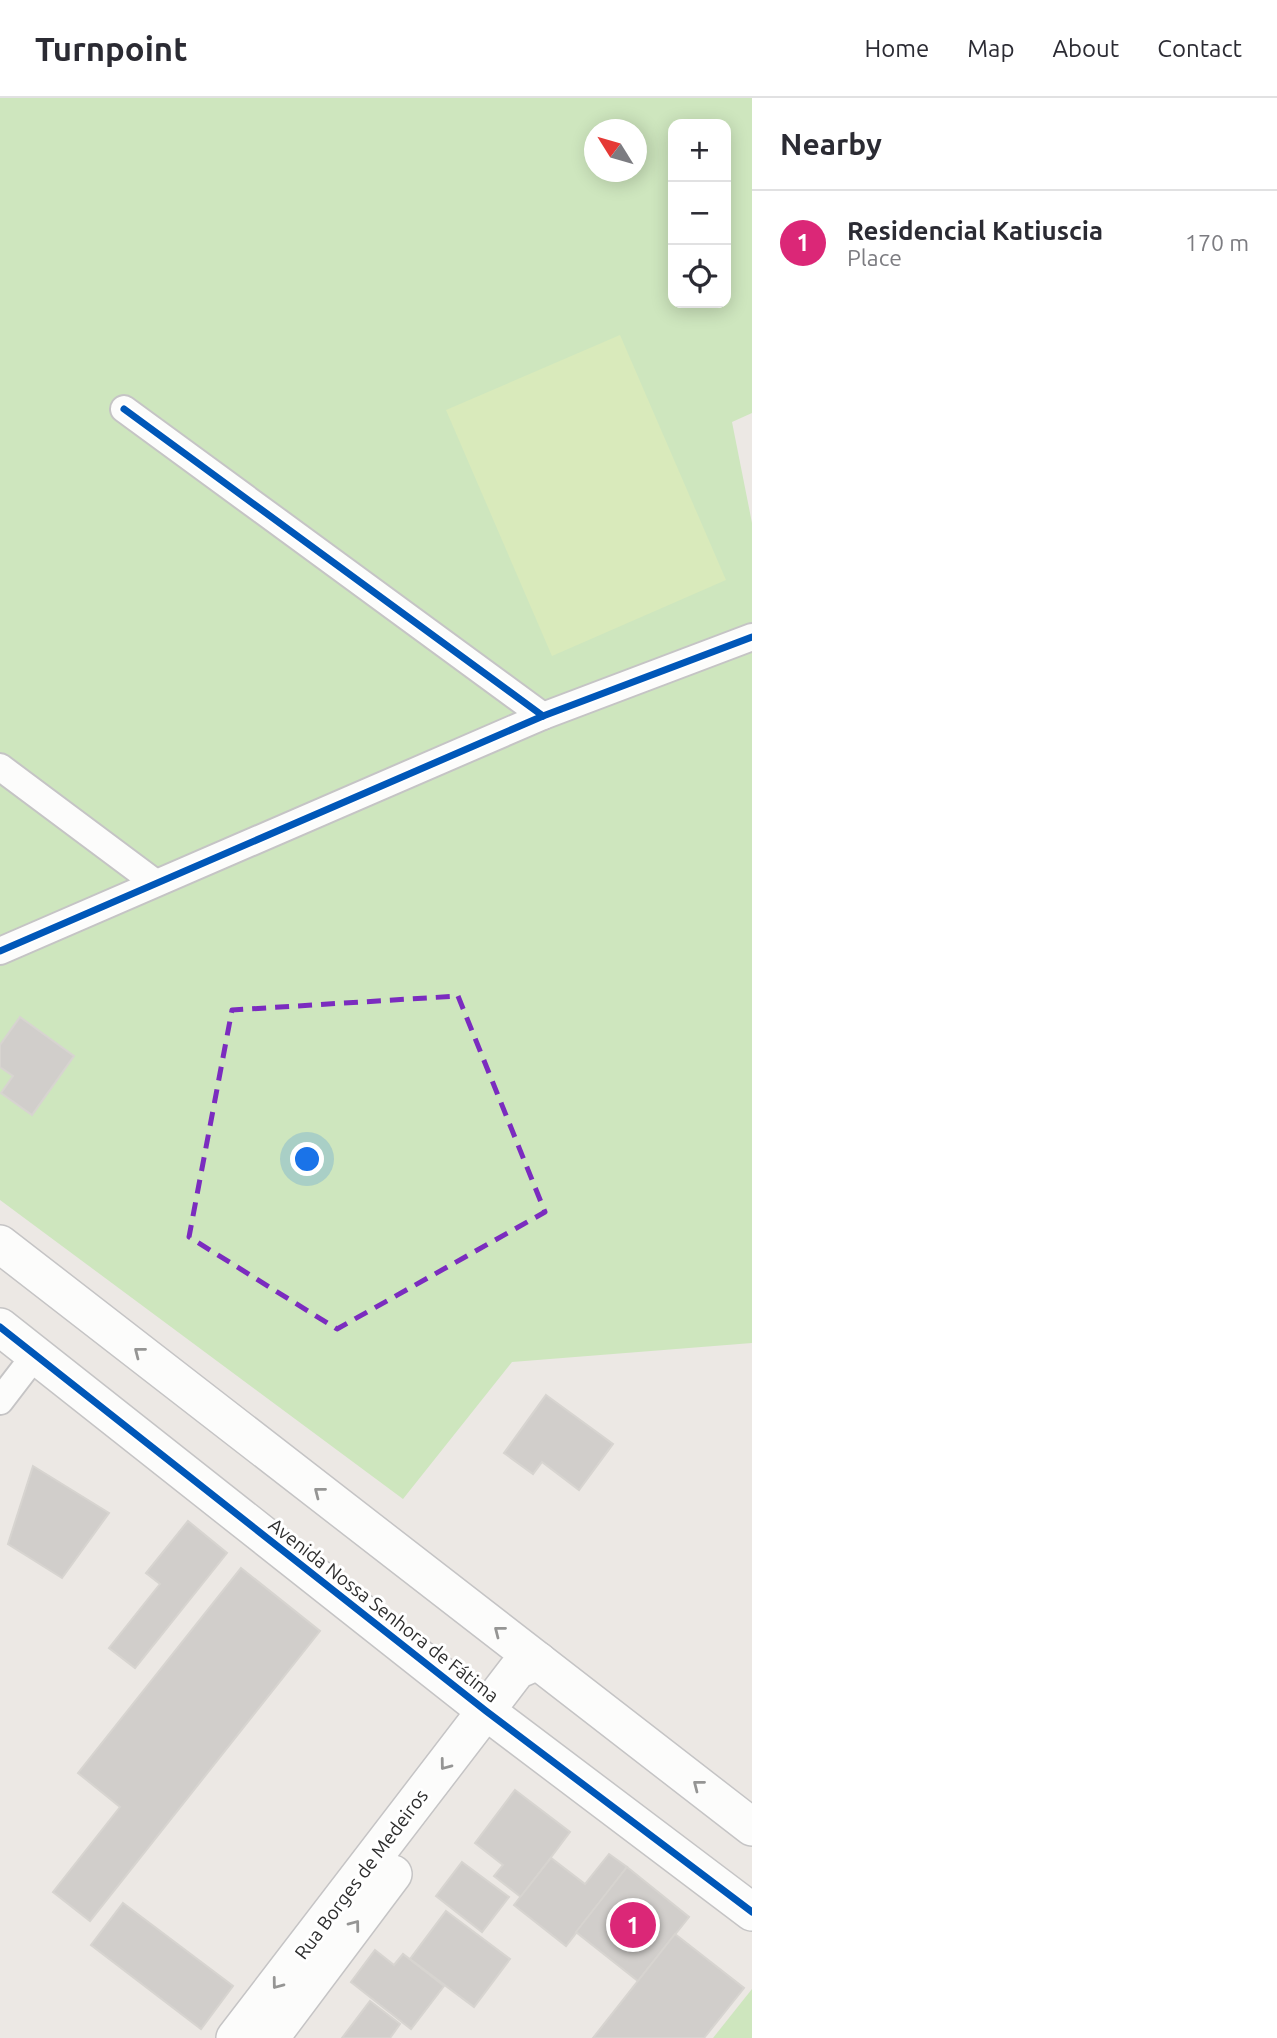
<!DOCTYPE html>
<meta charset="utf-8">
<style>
:root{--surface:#fff;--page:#f2f2f3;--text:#2b2b33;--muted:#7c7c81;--line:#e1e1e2;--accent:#db2777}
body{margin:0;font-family:Ubuntu,sans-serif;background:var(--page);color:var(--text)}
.controls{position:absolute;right:21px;top:21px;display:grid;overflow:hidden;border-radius:14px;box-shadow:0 4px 18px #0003}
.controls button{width:63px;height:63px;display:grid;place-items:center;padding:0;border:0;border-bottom:2px solid var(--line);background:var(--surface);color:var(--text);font:35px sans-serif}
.compass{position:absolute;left:584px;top:21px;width:63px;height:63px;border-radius:50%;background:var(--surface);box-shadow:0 4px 18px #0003;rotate:307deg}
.you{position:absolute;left:308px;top:1062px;width:24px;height:24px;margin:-18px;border:5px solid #fff;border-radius:50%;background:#1a73e8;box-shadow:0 0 0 10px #1a73e833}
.badge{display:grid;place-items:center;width:46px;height:46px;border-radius:50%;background:var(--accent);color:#fff;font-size:23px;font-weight:700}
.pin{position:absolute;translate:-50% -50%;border:4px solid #fff;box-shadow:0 2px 7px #0006}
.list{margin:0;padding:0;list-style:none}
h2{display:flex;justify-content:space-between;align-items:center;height:91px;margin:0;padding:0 28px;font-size:30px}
h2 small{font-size:23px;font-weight:400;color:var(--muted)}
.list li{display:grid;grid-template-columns:46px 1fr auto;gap:21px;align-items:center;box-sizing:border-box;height:105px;padding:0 28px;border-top:2px solid var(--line)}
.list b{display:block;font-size:26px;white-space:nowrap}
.list p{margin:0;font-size:23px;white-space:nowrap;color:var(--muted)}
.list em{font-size:23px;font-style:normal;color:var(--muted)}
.icon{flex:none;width:38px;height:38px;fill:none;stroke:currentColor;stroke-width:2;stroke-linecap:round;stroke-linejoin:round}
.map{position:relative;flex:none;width:752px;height:1940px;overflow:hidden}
header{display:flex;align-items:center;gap:42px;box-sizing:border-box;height:98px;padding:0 35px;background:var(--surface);border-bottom:2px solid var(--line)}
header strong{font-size:33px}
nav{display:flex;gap:38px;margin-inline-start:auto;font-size:24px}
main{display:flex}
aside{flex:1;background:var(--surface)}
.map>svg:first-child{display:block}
.green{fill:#cee6be;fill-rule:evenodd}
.pitch{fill:#d9eabb}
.building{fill:#d1cecb;stroke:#d7d4d0;stroke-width:2}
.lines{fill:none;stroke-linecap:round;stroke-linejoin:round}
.street-casing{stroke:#c5c4c5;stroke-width:30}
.secondary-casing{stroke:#c5c4c5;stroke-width:40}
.street{stroke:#fcfcfb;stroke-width:26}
.secondary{stroke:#fcfcfb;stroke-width:37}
.cycleway-casing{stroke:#fff;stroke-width:11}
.cycleway{stroke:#0057b8;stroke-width:7}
.oneway{stroke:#959594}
.marked{fill:none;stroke:#7b2cbf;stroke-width:5;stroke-dasharray:14 9;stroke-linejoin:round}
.labels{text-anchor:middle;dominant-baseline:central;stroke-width:6;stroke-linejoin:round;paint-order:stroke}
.street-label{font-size:19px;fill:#2e2e2e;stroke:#fff}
</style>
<header>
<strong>Turnpoint</strong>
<nav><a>Home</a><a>Map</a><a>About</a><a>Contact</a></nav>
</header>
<main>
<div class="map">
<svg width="752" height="1940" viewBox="0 0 752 1940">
<rect width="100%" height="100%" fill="#ece8e4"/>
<g class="green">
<path d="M0,0H752V315L732,324L752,425V1245L512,1264L403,1401L0,1102ZM673,26H726V205H673ZM594,32H636V74H594Z"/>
<polygon points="752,1891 752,1940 713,1940"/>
</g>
<polygon class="pitch" points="620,237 726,482 552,558 446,312"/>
<g class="building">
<polygon points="20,919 74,958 32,1017 1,995 13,978 0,969 0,947"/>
<polygon points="546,1297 613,1346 579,1392 542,1364 533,1376 504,1355"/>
<polygon points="33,1368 109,1415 62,1480 8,1446"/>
<polygon points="188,1423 227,1455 135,1570 109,1550 160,1486 146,1475"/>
<polygon points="241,1470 320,1533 90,1823 53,1794 120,1709 78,1675"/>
<polygon points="515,1692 570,1734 521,1799 494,1778 503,1767 475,1745"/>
<polygon points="609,1756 627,1769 566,1848 514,1807 551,1760 585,1786"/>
<polygon points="462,1764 509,1799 482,1834 436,1798"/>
<polygon points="627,1769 689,1819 638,1883 576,1834"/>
<polygon points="123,1805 233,1888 201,1931 91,1847"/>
<polygon points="446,1813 510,1861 474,1909 410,1861"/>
<polygon points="675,1836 744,1890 704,1940 593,1940"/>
<polygon points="375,1852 394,1867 403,1856 444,1888 411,1931 351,1884"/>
<polygon points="370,1903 400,1926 390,1940 342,1940"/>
</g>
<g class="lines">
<g class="street-casing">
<g id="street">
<polyline points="124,311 543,618"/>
<polyline points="0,669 154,784"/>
<polyline points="0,853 543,618 752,539"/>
<polyline points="0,1303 36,1256"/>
</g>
</g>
<g class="secondary-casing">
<g id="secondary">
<polyline points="0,1146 752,1729"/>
<polyline points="0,1229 486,1613 752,1814"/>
<polyline points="235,1940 517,1572 538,1563"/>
<polyline points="270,1940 393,1776"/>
</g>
</g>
<use href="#street" class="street"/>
<use href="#secondary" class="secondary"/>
<g class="cycleway-casing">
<g id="cycleway">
<polyline points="124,311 543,618"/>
<polyline points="0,853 543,618 752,539"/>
<polyline points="0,1229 486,1613 752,1814"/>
</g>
</g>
<use href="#cycleway" class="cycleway"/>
</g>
<defs><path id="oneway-chevron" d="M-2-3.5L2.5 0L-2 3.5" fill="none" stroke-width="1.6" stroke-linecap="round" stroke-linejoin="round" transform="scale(1.75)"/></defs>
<g class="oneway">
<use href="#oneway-chevron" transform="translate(139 1254) rotate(-142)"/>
<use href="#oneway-chevron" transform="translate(319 1394) rotate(-142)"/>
<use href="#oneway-chevron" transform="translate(499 1533) rotate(-142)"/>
<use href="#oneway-chevron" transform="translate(445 1667) rotate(127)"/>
<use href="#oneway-chevron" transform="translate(698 1687) rotate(-142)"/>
<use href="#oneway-chevron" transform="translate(355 1827) rotate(-53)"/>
<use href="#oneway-chevron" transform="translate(277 1886) rotate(127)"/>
</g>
<path class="marked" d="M458,898L545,1114L337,1231L189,1139L232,912Z"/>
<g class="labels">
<g class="street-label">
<text transform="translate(384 1512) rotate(38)">Avenida Nossa Senhora de Fátima</text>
<text transform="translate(361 1776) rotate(-53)">Rua Borges de Medeiros</text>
</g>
</g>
</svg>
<div class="controls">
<button>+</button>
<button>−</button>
<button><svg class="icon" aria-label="locate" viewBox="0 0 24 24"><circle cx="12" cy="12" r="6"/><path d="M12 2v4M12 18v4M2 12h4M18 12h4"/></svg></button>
</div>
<svg class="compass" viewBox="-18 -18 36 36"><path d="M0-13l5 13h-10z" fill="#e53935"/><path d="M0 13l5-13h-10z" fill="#7c7c81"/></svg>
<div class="you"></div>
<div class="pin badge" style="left:633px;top:1827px">1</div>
</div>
<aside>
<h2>Nearby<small></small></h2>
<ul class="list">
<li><span class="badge">1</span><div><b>Residencial Katiuscia</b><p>Place</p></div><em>170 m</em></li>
</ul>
</aside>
</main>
